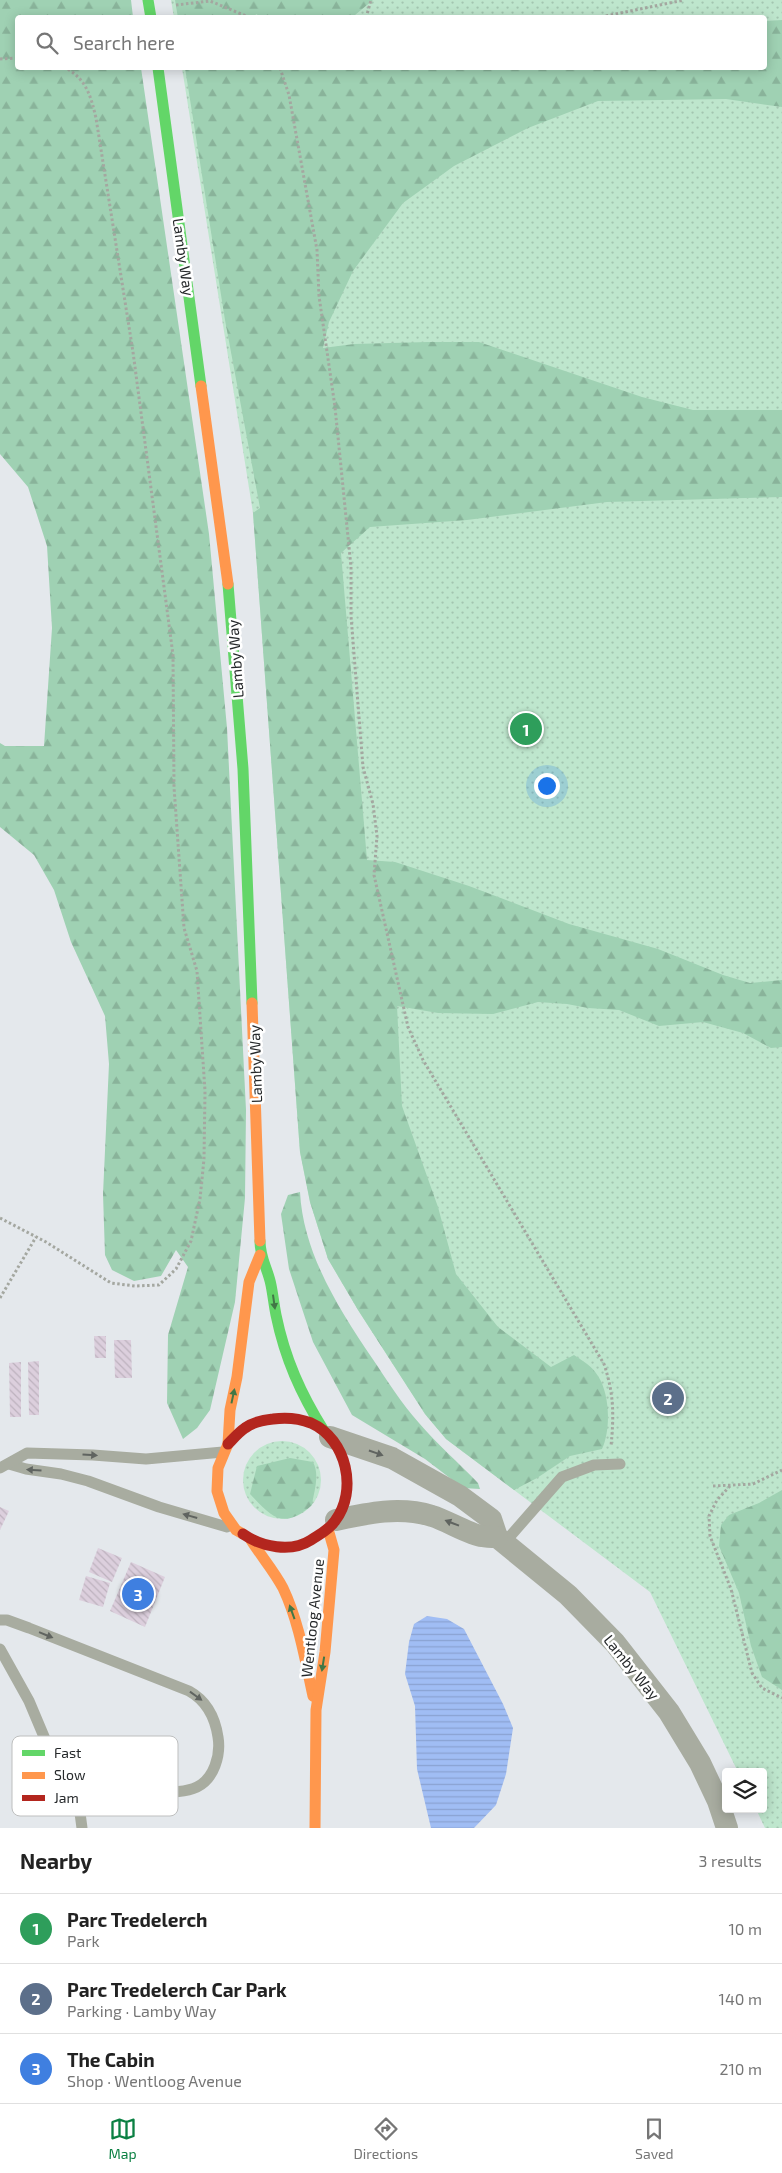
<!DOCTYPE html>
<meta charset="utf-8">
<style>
:root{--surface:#fff;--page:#f6f6f6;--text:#222;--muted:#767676;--line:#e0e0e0;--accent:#0b8043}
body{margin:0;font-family:"Exo 2",sans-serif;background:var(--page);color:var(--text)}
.controls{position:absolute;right:15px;bottom:15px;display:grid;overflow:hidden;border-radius:5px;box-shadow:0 2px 12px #0003}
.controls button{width:45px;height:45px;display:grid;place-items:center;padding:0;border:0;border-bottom:1px solid var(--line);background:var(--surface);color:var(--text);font:25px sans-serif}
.you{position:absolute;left:546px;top:785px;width:18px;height:18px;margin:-12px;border:4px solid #fff;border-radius:50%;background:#1a73e8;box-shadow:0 0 0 8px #1a73e833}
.badge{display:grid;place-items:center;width:32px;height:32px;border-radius:50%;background:var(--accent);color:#fff;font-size:16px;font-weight:700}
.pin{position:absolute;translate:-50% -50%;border:2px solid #fff;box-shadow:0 1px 5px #0006}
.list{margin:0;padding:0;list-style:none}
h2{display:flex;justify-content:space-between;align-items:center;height:65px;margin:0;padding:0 20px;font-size:21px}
h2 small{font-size:16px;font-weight:400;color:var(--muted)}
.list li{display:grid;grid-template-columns:32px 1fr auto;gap:15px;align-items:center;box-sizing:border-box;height:70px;padding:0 20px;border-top:1px solid var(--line)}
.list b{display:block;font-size:19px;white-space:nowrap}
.list p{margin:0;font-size:16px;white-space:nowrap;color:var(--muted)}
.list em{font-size:16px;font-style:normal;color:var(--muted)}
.icon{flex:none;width:28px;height:28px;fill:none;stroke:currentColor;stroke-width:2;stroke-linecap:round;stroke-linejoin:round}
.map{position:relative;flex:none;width:782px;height:1828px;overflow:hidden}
.search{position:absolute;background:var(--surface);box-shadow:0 2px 12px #0003;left:15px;right:15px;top:15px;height:55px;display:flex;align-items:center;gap:12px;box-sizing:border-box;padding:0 18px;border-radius:5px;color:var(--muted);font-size:19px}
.sheet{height:275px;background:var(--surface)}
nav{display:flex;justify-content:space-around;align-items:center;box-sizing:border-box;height:70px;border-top:1px solid var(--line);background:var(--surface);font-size:14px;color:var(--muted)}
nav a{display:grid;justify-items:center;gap:2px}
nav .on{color:var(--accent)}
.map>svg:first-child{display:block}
.grass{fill:url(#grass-dots)}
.forest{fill:url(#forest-firs)}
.water{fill:url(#water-rules)}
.building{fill:url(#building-back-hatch)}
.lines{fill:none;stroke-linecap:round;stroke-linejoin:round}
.path{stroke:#a4a7a0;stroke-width:3;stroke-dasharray:2.5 2.5;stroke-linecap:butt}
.lane{stroke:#a8aca0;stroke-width:11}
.street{stroke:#a8aca0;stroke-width:22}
.fast{stroke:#63d668;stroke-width:11}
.slow{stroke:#ff974d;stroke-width:11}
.jam{stroke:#b3261e;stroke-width:11}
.oneway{fill:#417746}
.oneway2{fill:#606460}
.labels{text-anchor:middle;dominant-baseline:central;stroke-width:5;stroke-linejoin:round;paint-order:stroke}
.street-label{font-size:15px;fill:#26292b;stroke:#fff}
.key{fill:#fff;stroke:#bebfbf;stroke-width:1}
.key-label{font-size:14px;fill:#26292b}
</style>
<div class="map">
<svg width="782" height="1828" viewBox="0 0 782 1828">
<defs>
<pattern id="grass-dots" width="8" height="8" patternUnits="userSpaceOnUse" patternTransform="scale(1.25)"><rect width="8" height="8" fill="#bee6cd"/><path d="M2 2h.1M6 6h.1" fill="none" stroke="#a3c5b0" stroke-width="1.8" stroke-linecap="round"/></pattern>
<pattern id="forest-firs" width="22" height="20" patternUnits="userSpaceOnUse" patternTransform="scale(1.25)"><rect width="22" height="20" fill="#9fd1b3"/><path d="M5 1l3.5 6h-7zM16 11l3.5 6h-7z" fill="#89b39a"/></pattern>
<pattern id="water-rules" width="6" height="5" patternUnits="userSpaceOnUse" patternTransform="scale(1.25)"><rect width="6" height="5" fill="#a0bdf4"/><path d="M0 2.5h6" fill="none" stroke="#8aa2d1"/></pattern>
<pattern id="building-back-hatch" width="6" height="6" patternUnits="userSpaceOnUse" patternTransform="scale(1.25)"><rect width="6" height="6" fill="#dccfdd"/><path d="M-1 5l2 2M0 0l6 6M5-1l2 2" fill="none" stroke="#bdb2be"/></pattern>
</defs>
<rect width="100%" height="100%" fill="#e4e8ec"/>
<g class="grass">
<polygon points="171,0 782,0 782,1828 765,1828 756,1809 763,1809 763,1772 738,1772 650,1592 446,1439 425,1414 358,1310 328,1259 310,1202 300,1152 253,513 182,68 764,68 764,18 174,18"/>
<circle cx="282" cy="1480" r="39"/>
</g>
<g class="forest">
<polygon points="0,0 131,0 133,17 18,18 18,68 141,68 209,534 227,728 246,1110 245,1198 235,1302 210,1410 197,1428 183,1439 167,1403 168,1335 188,1267 176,1250 161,1276 134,1281 112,1270 105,1255 103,1194 109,1064 105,1016 71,942 54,890 34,855 0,827 0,743 5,746 44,746 52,628 47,546 28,487 0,454"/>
<polygon points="175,0 373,0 355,15 347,17 263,18 256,14 255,17 178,18"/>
<path d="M782,20V107L726,99L598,101L528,128L454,166L403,203L353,271L329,322L323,348L354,344L428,342H479L642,397L693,410H782V497L607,502L467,520L370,527L341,553L367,860L395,862L469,886L569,924L658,949L723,975L750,983L782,980V1047L771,1048L743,1033L703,1022L659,1026L619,1010L588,1008L567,1004L538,1002L493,1014L438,1013L397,1006L402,1106L438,1207L456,1274L498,1327L551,1367L574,1355C583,1361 592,1366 598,1376C610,1394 611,1430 602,1449L570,1456L537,1478L514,1490L446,1439L425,1414L358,1310L328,1259L310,1202L300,1152L253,513L260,508L225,320L185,68H764L765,21Z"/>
<path d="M300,1192C303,1253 339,1309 372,1358C387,1380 401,1403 419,1423C437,1444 459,1463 478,1483L480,1489L463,1488L425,1459L352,1415L313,1342L289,1269L281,1214L288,1195Z"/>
<path d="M290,1458L313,1462C320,1475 314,1491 312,1505C283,1530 273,1518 250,1494L257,1466Z"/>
<polygon points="782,1490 782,1690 762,1677 751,1646 739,1593 719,1546 721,1525 729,1515 759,1503"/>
</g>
<polygon class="water" points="427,1616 447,1619 464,1629 503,1704 513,1728 506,1774 496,1805 474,1828 431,1828 417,1769 415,1706 405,1674 409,1642 414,1624"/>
<g class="building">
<polygon points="94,1336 106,1336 106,1358 95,1358"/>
<polygon points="114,1340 131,1340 132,1378 115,1378"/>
<polygon points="39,1361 39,1415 29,1415 28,1362"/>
<polygon points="21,1362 21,1417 10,1417 9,1363"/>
<polygon points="0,1507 9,1511 0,1530"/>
<polygon points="98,1548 122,1558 112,1582 89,1572"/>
<polygon points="131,1562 165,1577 145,1627 110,1611"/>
<polygon points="86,1576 110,1583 103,1607 79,1600"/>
</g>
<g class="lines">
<g class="path">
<polyline points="176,5 210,1 251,18"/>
<polyline points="366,18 371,0"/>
<polyline points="596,18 684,0"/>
<polyline points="0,59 18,58"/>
<path d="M280,68L289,95L317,250L319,296L335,407L351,567V616L363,767L373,804L377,836L374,875L408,1027L423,1060L604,1364C614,1394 614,1415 611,1446"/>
<path d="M0,1218L46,1242L111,1283L135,1286L159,1285L176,1269L191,1241L200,1199L204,1159L205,1091L197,971L184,928L174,787L173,655L133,352L96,118C91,97 87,80 66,68"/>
<polyline points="0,1298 36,1237"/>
<polyline points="713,1486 753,1484 782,1470"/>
<polyline points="730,1486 717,1500 709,1516 710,1536 731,1589 752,1673 762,1688 782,1698"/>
</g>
<g class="lane">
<polyline points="9,1464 26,1469 61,1474 88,1481 159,1507 227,1527"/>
<polyline points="0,1468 27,1453 93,1455 146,1459 223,1452"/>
<polyline points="505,1542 562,1477 594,1465 620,1464"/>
<path d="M0,1620H7L29,1628L189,1691C207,1701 215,1717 218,1737C221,1755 214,1779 197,1787C184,1793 168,1792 155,1792C129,1794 103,1796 78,1798"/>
<polyline points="0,1649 29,1701 53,1758 78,1798 82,1828"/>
</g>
<g class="street">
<polyline points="330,1437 392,1458 460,1496 491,1519 497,1537 568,1595 615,1643 669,1712 700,1763 718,1801 727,1828"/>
<path d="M336,1520C368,1513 400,1506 432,1516C446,1520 470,1535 482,1536C487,1537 492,1537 497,1537"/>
</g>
<g class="fast">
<polyline points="148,0 151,18"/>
<polyline points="158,68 201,386"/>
<polyline points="228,584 243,769 252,1003"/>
<path d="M260,1241C260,1259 268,1269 271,1285C273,1295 274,1305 276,1315C285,1359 301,1394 324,1431"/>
</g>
<g class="slow">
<polyline points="201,386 228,584"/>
<polyline points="252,1003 260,1241"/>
<polyline points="243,1534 236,1530 224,1513 217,1491 218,1468 228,1444 230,1410 237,1377 249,1282 260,1255"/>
<path d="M251,1540C261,1556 274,1571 283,1588C299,1622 305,1660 313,1696"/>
<polyline points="315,1828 316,1710 325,1652 334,1550 328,1529"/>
</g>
<path class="jam" d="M228,1444C233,1439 239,1432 245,1428C253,1422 263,1420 273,1419C287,1417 298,1418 311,1423C347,1439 358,1491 335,1521C329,1530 320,1534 311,1540C291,1553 262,1547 243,1534"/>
</g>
<defs><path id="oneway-solid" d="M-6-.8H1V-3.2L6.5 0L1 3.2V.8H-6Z" transform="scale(1.25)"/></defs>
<g class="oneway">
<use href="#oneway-solid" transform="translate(274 1302) rotate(82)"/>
<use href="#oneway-solid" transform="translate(233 1396) rotate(-78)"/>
<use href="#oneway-solid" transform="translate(292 1612) rotate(-110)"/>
<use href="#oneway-solid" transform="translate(323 1664) rotate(99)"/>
</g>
<g class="oneway2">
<use href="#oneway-solid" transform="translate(376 1453) rotate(19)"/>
<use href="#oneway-solid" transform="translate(90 1455) rotate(4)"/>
<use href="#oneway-solid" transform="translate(34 1470) rotate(-177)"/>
<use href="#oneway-solid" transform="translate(190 1516) rotate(-164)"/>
<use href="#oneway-solid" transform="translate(452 1523) rotate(-159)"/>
<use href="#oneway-solid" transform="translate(46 1635) rotate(22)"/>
<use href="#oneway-solid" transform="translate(196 1696) rotate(36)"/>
</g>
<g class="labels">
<g class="street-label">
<text transform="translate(184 257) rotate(82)">Lamby Way</text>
<text transform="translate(235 659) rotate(-94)">Lamby Way</text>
<text transform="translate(255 1064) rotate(-92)">Lamby Way</text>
<text transform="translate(312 1618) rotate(-84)">Wentloog Avenue</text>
<text transform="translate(632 1667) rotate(51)">Lamby Way</text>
</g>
</g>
<rect x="12" y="1736" width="166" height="80" rx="8" class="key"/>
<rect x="22" y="1750" width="23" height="6" fill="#63d668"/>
<rect x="22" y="1772" width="23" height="7" fill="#ff974d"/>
<rect x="22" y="1795" width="23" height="6" fill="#b3261e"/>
<g class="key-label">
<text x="54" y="1758">Fast</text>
<text x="54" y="1780">Slow</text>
<text x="54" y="1803">Jam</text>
</g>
</svg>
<div class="controls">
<button><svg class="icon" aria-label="layers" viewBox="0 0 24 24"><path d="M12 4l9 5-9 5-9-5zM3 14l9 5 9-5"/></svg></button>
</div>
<div class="you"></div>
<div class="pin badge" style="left:526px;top:729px;background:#2e9e5b">1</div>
<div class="pin badge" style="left:668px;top:1398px;background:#5c6f8a">2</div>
<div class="pin badge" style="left:138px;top:1594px;background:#3f7fe0">3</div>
<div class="search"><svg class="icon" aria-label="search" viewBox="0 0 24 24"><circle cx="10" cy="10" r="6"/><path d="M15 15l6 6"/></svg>Search here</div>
</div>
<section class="sheet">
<h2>Nearby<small>3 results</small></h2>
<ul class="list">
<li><span class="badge" style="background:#2e9e5b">1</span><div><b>Parc Tredelerch</b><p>Park</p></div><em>10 m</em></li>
<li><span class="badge" style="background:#5c6f8a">2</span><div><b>Parc Tredelerch Car Park</b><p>Parking · Lamby Way</p></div><em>140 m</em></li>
<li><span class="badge" style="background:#3f7fe0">3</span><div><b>The Cabin</b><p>Shop · Wentloog Avenue</p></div><em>210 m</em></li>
</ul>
</section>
<nav>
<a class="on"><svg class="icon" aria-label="map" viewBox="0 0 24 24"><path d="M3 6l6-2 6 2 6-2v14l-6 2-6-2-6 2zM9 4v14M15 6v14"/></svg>Map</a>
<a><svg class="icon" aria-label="directions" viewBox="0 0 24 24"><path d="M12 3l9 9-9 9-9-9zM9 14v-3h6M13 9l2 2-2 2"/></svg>Directions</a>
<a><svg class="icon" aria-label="saved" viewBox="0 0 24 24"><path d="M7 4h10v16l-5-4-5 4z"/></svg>Saved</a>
</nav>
